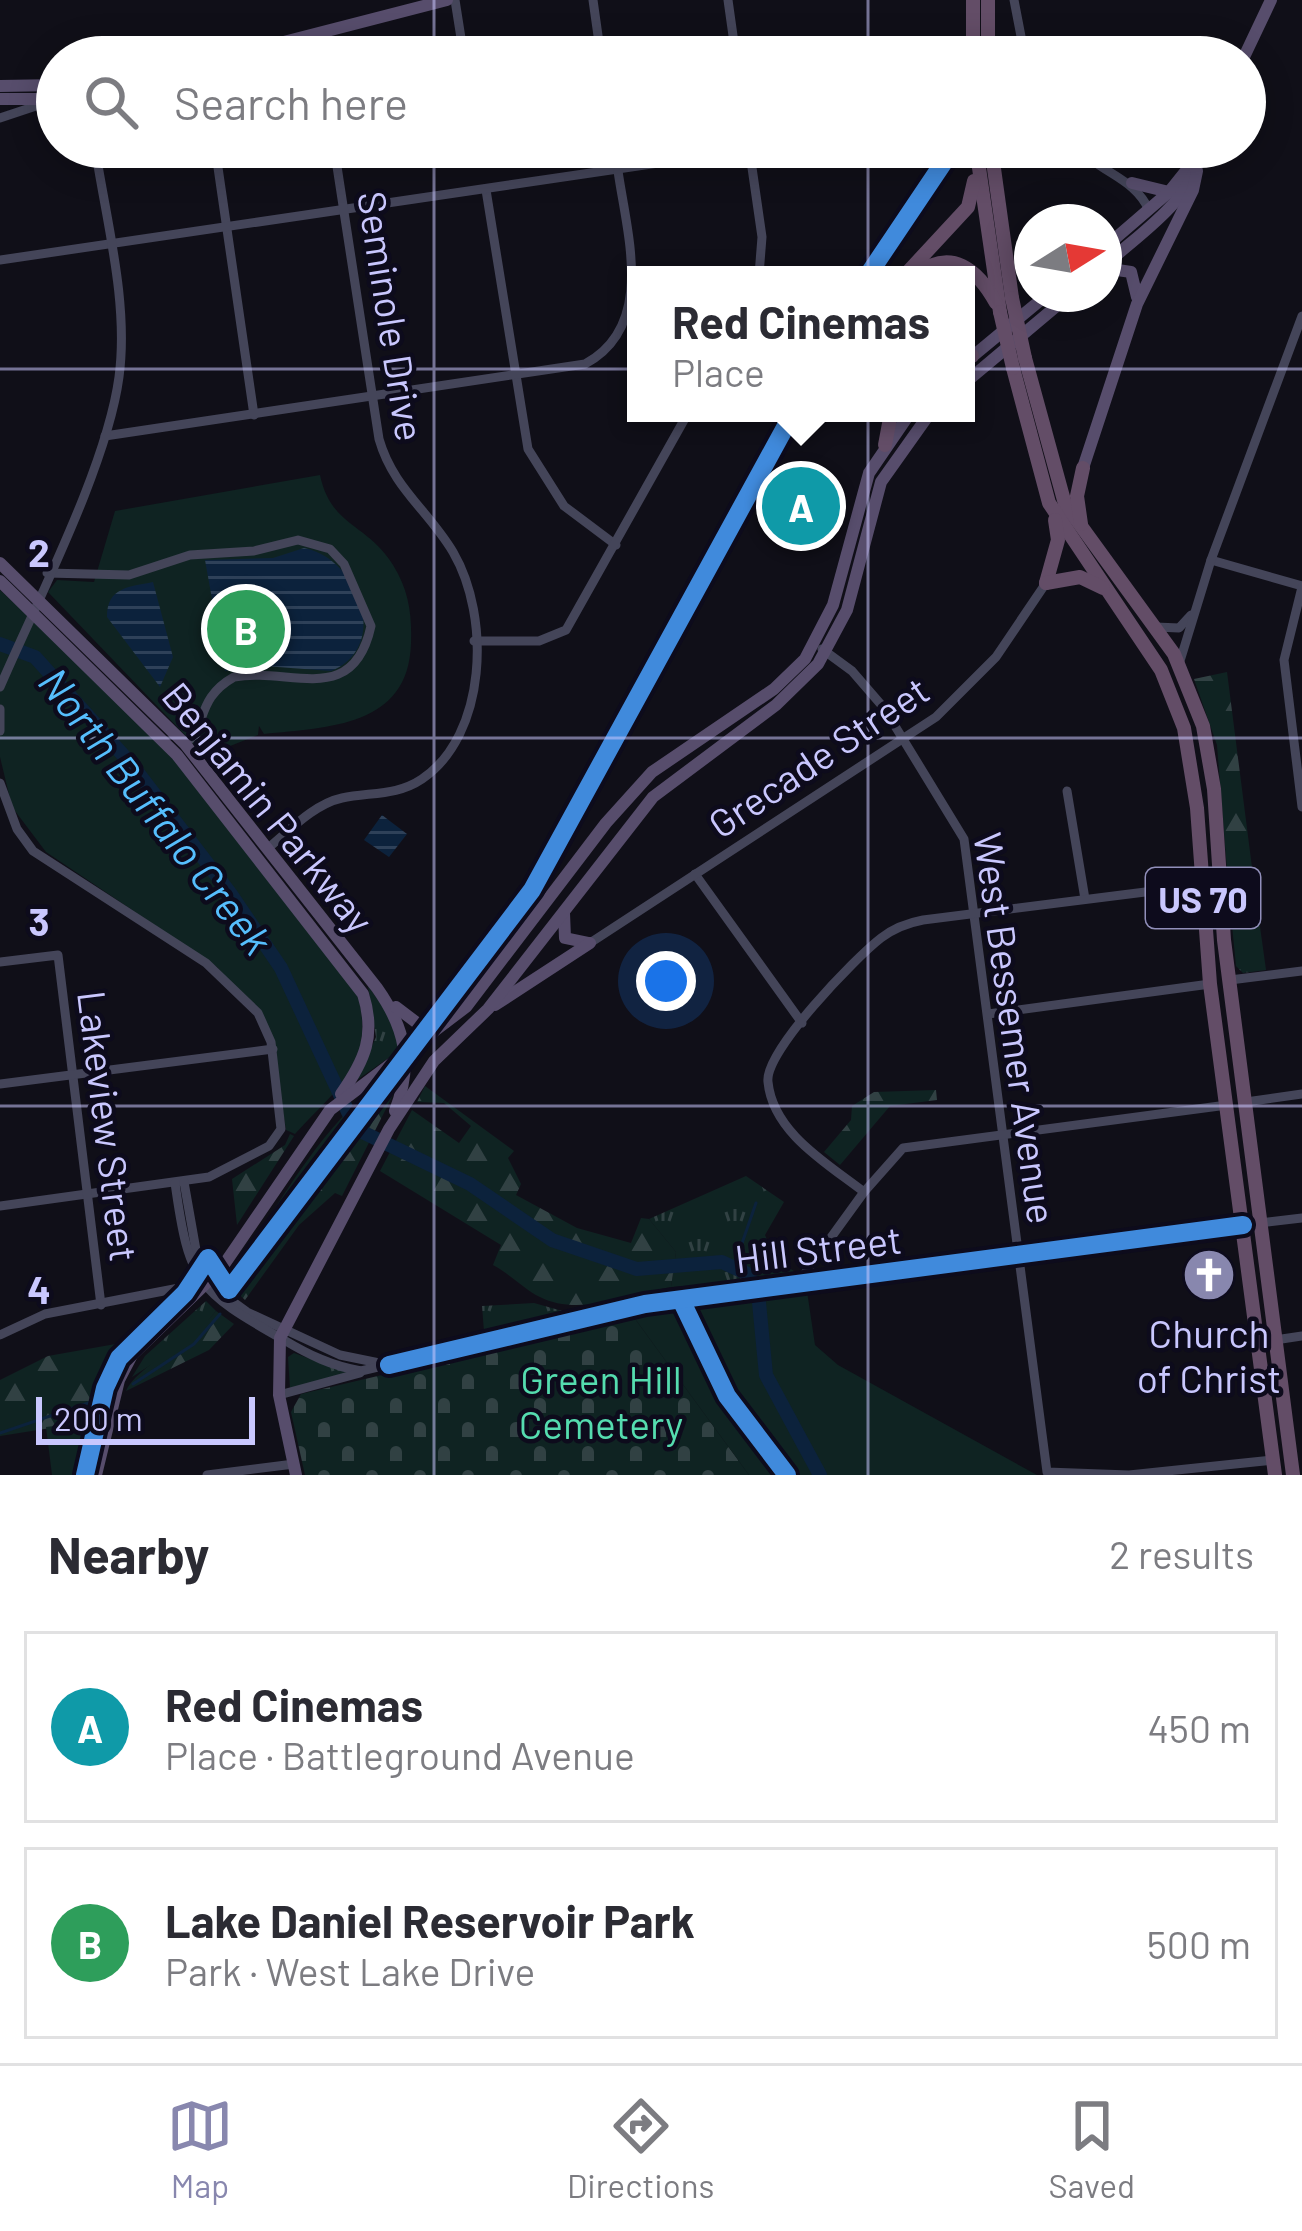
<!DOCTYPE html>
<meta charset="utf-8">
<style>
:root{--surface:#fff;--page:#f2f2f3;--text:#2b2b33;--muted:#7c7c81;--line:#e1e1e2;--accent:#8887ae}
body{margin:0;font-family:Barlow,sans-serif;background:var(--page);color:var(--text)}
.compass{position:absolute;left:1014px;top:204px;width:108px;height:108px;border-radius:50%;background:var(--surface);box-shadow:0 6px 30px #0003;rotate:79deg}
.scale{position:absolute;left:36px;bottom:30px;width:219px;box-sizing:border-box;padding-left:12px;border:6px solid #c9c7fe;border-top:0;font-size:33px;line-height:42px;white-space:nowrap;color:#c9c7fe;-webkit-text-stroke:9px #0d0b1c;paint-order:stroke}
.you{position:absolute;left:666px;top:981px;width:42px;height:42px;margin:-30px;border:9px solid #fff;border-radius:50%;background:#1a73e8;box-shadow:0 0 0 18px #1a73e833}
.badge{display:grid;place-items:center;width:78px;height:78px;border-radius:50%;background:var(--accent);color:#fff;font-size:39px;font-weight:700}
.pin{position:absolute;translate:-50% -50%;border:6px solid #fff;box-shadow:0 3px 12px #0006}
.popup{position:absolute;left:627px;top:266px;width:348px;height:156px;box-sizing:border-box;display:grid;place-content:center;border-radius:0px;background:var(--surface);filter:drop-shadow(0 3px 9px #0005);font-size:39px;white-space:nowrap;color:var(--muted)}
.popup b{font-size:45px;color:var(--text)}
.popup::after{content:'';position:absolute;left:50%;top:100%;margin-left:-24px;border:24px solid transparent;border-top-color:var(--surface)}
.list{margin:0;padding:0;list-style:none}
h2{display:flex;justify-content:space-between;align-items:center;height:156px;margin:0;padding:0 48px;font-size:51px}
h2 small{font-size:39px;font-weight:400;color:var(--muted)}
.list li{display:grid;grid-template-columns:78px 1fr auto;gap:36px;align-items:center;box-sizing:border-box;height:192px;margin:0 24px 24px;padding:0 24px;border:3px solid var(--line);border-radius:0px}
.list b{display:block;font-size:45px;white-space:nowrap}
.list p{margin:0;font-size:39px;white-space:nowrap;color:var(--muted)}
.list em{font-size:39px;font-style:normal;color:var(--muted)}
.icon{flex:none;width:66px;height:66px;fill:none;stroke:currentColor;stroke-width:2;stroke-linecap:round;stroke-linejoin:round}
.map{position:relative;flex:none;width:1302px;height:1475px;overflow:hidden}
.search{position:absolute;background:var(--surface);box-shadow:0 6px 30px #0003;left:36px;right:36px;top:36px;height:132px;display:flex;align-items:center;gap:30px;box-sizing:border-box;padding:0 42px;border-radius:66px;color:var(--muted);font-size:45px}
.sheet{height:588px;background:var(--surface)}
nav{display:flex;justify-content:space-around;align-items:center;box-sizing:border-box;height:168px;border-top:3px solid var(--line);background:var(--surface);font-size:33px;color:var(--muted)}
nav a{display:grid;justify-items:center;gap:6px}
nav .on{color:var(--accent)}
.map>svg:first-child{display:block}
.grass{fill:url(#grass-tufts)}
.forest{fill:url(#forest-firs)}
.cemetery{fill:url(#cemetery-stones)}
.park{fill:#0f2322}
.water{fill:url(#water-rules)}
.lines{fill:none;stroke-linecap:round;stroke-linejoin:round}
.stream{stroke:#0c223c;stroke-width:3}
.river{stroke:#0c223c;stroke-width:14}
.minor{stroke:#444559;stroke-width:9}
.major{stroke:#574d6c;stroke-width:12}
.highway{stroke:#634d67;stroke-width:14}
.highway-bridge{stroke:#634d67;stroke-width:14}
.cycleway-casing{stroke:#0d0b1c;stroke-width:26}
.cycleway{stroke:#408adc;stroke-width:18}
.grid{fill:none;stroke:#c9c7fe;stroke-width:3;stroke-opacity:0.55}
.labels{text-anchor:middle;dominant-baseline:central;stroke-width:9;stroke-linejoin:round;paint-order:stroke}
.shield{fill:#0d0b1c;stroke:#918fba;stroke-width:3}
.shield-label{font-size:36px;font-weight:bold;fill:#c9c7fe}
.street-label{font-size:39px;fill:#c9c7fe;stroke:#0d0b1c}
.poi-label{font-size:39px;fill:#c9c7fe;stroke:#0d0b1c}
.park-label{font-size:39px;fill:#55dcaf;stroke:#0d0b1c}
.water-label{font-size:42px;font-style:italic;fill:#56befd;stroke:#0d0b1c}
.grid-label{font-size:39px;text-anchor:middle;font-weight:bold;fill:#c9c7fe;stroke:#0d0b1c;stroke-width:9;stroke-linejoin:round;paint-order:stroke}
</style>
<div class="map">
<svg width="1302" height="1475" viewBox="0 0 1302 1475">
<defs>
<pattern id="grass-tufts" width="24" height="20" patternUnits="userSpaceOnUse" patternTransform="scale(3)"><rect width="24" height="20" fill="#0f2322"/><path d="M3 7l-1-3M5 7V3M7 7l1-3M15 17l-1-3M17 17v-4M19 17l1-3" fill="none" stroke="#314143"/></pattern>
<pattern id="forest-firs" width="22" height="20" patternUnits="userSpaceOnUse" patternTransform="scale(3)"><rect width="22" height="20" fill="#0f2322"/><path d="M5 1l3.5 6h-7zM16 11l3.5 6h-7z" fill="#314143"/></pattern>
<pattern id="cemetery-stones" width="16" height="16" patternUnits="userSpaceOnUse" patternTransform="scale(3)"><rect width="16" height="16" fill="#0f2322"/><path d="M2 7V4a2 2 0 0 1 4 0v3zM10 15v-3a2 2 0 0 1 4 0v3z" fill="#314143"/></pattern>
<pattern id="water-rules" width="6" height="5" patternUnits="userSpaceOnUse" patternTransform="scale(3)"><rect width="6" height="5" fill="#0c223c"/><path d="M0 2.5h6" fill="none" stroke="#2e4159"/></pattern>
</defs>
<rect width="100%" height="100%" fill="#100f18"/>
<g class="grass">
<polygon points="1255,891 1266,970 1243,973 1236,966 1229,894"/>
<polygon points="368,986 389,1015 401,1049 357,1080 376,1037"/>
<polygon points="746,1176 784,1202 765,1235 776,1261 794,1271 789,1277 671,1287 676,1252 649,1219"/>
<polygon points="206,1301 216,1311 195,1336 132,1377 145,1356"/>
<polygon points="534,1303 566,1312 484,1331 482,1306"/>
<polygon points="294,1353 349,1373 290,1388 288,1357"/>
</g>
<g class="forest">
<polygon points="1227,672 1255,891 1229,894 1217,745 1194,679"/>
<path d="M392,1073L398,1079L393,1095L342,1196L335,1193L299,1225L245,1300L225,1281C279,1210 317,1125 392,1073Z"/>
<path d="M425,1086L514,1151L508,1158L521,1184L516,1195L577,1228L631,1243L641,1218L649,1219L676,1252L671,1287C630,1294 579,1317 540,1297C524,1289 510,1274 493,1265L501,1245L380,1171L412,1110L459,1143L471,1126L444,1103L417,1102Z"/>
<polygon points="936,1090 937,1100 890,1106 840,1165 824,1152 851,1120 852,1106 874,1092"/>
<polygon points="290,1134 294,1136 237,1225 232,1179 285,1145"/>
<path d="M216,1311L234,1324L209,1350L126,1391C135,1368 193,1340 216,1311Z"/>
<polygon points="127,1342 105,1377 95,1421 0,1436 0,1380 48,1356"/>
</g>
<polygon class="cemetery" points="633,1316 749,1475 305,1475 291,1412 301,1394"/>
<g class="park">
<path d="M320,475C331,527 367,523 393,565C409,591 412,614 411,644C408,727 329,727 264,734L259,726L258,735L205,756L48,592L57,580L94,582L115,511Z"/>
<path d="M0,590L157,736L358,995C375,1065 339,1086 295,1134L286,1130L270,1030L217,967L46,852L12,807L0,757Z"/>
<polygon points="807,1291 815,1345 838,1365 1037,1475 749,1475 633,1316"/>
<polygon points="95,1421 83,1475 52,1475 46,1427"/>
</g>
<g class="water">
<path d="M304,548C358,558 392,646 331,671L251,665L225,671L205,560L273,558Z"/>
<path d="M153,582L173,657L160,687L107,617C107,587 129,587 153,582Z"/>
<polygon points="382,815 407,834 389,857 364,840"/>
</g>
<g class="lines">
<g class="stream">
<polyline points="748,1274 740,1249 756,1203"/>
<polyline points="238,1292 361,1130"/>
<polyline points="133,1384 194,1344 220,1314"/>
<polyline points="0,1433 97,1400"/>
</g>
<polyline class="river" points="0,644 35,657 132,765 230,893 281,968 356,1129 470,1184 552,1240 637,1269 722,1262 748,1274 758,1292 766,1375 820,1475"/>
<g class="minor">
<polyline points="455,0 464,57"/>
<polyline points="593,0 601,57"/>
<polyline points="728,0 736,57"/>
<polyline points="1014,0 1025,57"/>
<polyline points="317,34 320,57"/>
<polyline points="0,118 57,99"/>
<polyline points="215,147 254,415"/>
<polyline points="749,147 762,237 759,275"/>
<path d="M1079,147C1101,174 1134,177 1149,210"/>
<polyline points="486,190 528,449 564,506 616,545"/>
<polyline points="0,260 767,147"/>
<path d="M105,436L585,364C656,326 627,234 618,171"/>
<polyline points="1211,560 1302,586"/>
<path d="M47,573L129,575L190,555L254,551L298,540L330,549L344,564L371,626C353,708 291,667 234,677C195,699 208,727 185,744"/>
<polyline points="1302,587 1284,660 1302,807"/>
<polyline points="1156,627 1179,628 1191,615"/>
<polyline points="474,641 539,641 566,630 688,413"/>
<polyline points="822,649 852,671 884,708 964,839 1047,1472 1129,1475 1273,1460"/>
<polyline points="1180,661 1211,560 1302,316"/>
<path d="M0,687C37,601 107,466 119,377C129,303 106,220 95,147"/>
<polyline points="0,709 0,731"/>
<polyline points="0,783 17,829 33,851 206,963 258,1013 271,1042 281,1129 269,1146 209,1177 0,1206"/>
<polyline points="1067,791 1085,899"/>
<path d="M267,849C289,831 314,804 342,798C370,792 397,796 422,779C487,735 491,617 453,552C428,510 393,488 379,439L334,147"/>
<polyline points="695,874 802,1023"/>
<polyline points="590,943 936,717 996,657 1046,583"/>
<polyline points="0,962 58,955 101,1305"/>
<polyline points="1230,980 1302,971"/>
<polyline points="988,1014 1210,984"/>
<polyline points="0,1084 273,1049"/>
<polyline points="1246,1102 1302,1094"/>
<polyline points="184,1182 196,1250 225,1296 247,1312 340,1355 389,1365"/>
<path d="M175,1183C189,1283 197,1291 284,1340C309,1355 332,1366 361,1371L645,1304L1243,1225"/>
<path d="M864,1192C828,1164 773,1133 768,1082C764,1052 855,958 881,938C894,928 907,923 923,920L1201,885"/>
<polyline points="1260,1223 1302,1218"/>
<polyline points="798,1283 864,1192 903,1148 1227,1105"/>
<polyline points="0,1335 45,1314 179,1288"/>
<polyline points="1275,1340 1302,1336"/>
<polyline points="279,1395 360,1373"/>
<polyline points="207,1475 294,1464"/>
</g>
<g class="major">
<polyline points="226,57 447,0"/>
<polyline points="1244,57 1271,0"/>
<polyline points="0,86 57,85"/>
<polyline points="0,99 57,99"/>
<polyline points="1132,183 1169,192"/>
<polyline points="1104,248 1169,192 1197,157"/>
<path d="M1104,266C1141,232 1190,203 1201,152"/>
<polyline points="1104,268 1131,272 1137,297"/>
<polyline points="967,361 1048,294"/>
<polyline points="966,382 1071,294"/>
<polyline points="1083,468 1137,304 1193,190 1197,171"/>
<path d="M0,563L185,744L377,988C406,1029 413,1064 395,1111"/>
<path d="M0,581L177,755L363,994C376,1035 365,1060 341,1094"/>
<polyline points="564,913 565,938 589,943"/>
<polyline points="495,1005 590,943"/>
<polyline points="396,1007 421,1026 446,1022"/>
<polyline points="96,1475 119,1380 132,1355 221,1269 330,1110 466,1007 606,823 652,772 774,689 805,659 833,605 869,473 910,413"/>
<polyline points="296,1475 279,1395 280,1338 389,1129 434,1061 488,1009 653,797 776,705 818,664 847,610 881,482 930,413"/>
</g>
<g class="highway">
<polyline points="988,0 988,57"/>
<polyline points="973,57 973,0"/>
<polyline points="976,147 1000,312"/>
<polyline points="991,147 1012,298"/>
<polyline points="905,275 968,207 974,181"/>
<path d="M916,275C951,247 978,270 996,303"/>
<polyline points="1025,358 1065,504 1174,654 1203,726 1214,789 1224,940 1293,1475"/>
<polyline points="966,359 972,356"/>
<polyline points="1013,368 1049,503 1161,670 1184,728 1197,808 1210,984 1275,1475"/>
<polyline points="885,445 891,413"/>
<polyline points="1081,524 1077,496 1083,468"/>
<polyline points="1046,583 1058,540 1055,520"/>
<polyline points="1046,583 1080,577 1103,588"/>
</g>
<g class="highway-bridge">
<polyline points="1012,298 1025,358"/>
<polyline points="1000,312 1013,368"/>
</g>
<g class="cycleway-casing">
<g id="cycleway">
<polyline points="868,275 954,147"/>
<polyline points="683,1304 727,1396 787,1475"/>
<polyline points="389,1365 645,1304 1243,1225"/>
<polyline points="85,1475 105,1388 119,1358 185,1293 208,1258 229,1290 532,890 793,413"/>
</g>
</g>
<use href="#cycleway" class="cycleway"/>
</g>
<path class="grid" d="M434,0V57M868,0V57M434,147V1475M868,147V1475M0,369H1302M0,738H1302M0,1106H1302"/>
<defs>
<g id="church-disc" transform="scale(2.7)"><circle r="9.5" fill="#8887ae" stroke="#0d0b1c"/><path d="M-1.2-6h2.4v3.5h3.3v2.4h-3.3V6h-2.4V-.1h-3.3v-2.4h3.3Z" fill="#fff"/></g>
</defs>
<g fill-rule="evenodd">
<use href="#church-disc" x="1209" y="1275"/>
</g>
<g class="labels">
<rect class="shield" x="1146" y="868" width="114" height="60" rx="9"/>
<g class="shield-label">
<text x="1203" y="898">US 70</text>
</g>
<g class="street-label">
<text transform="translate(392 316) rotate(81)">Seminole Drive</text>
<text transform="translate(818 756) rotate(-34)">Grecade Street</text>
<text transform="translate(269 807) rotate(51)">Benjamin Parkway</text>
<text transform="translate(1016 1028) rotate(82)">West Bessemer Avenue</text>
<text transform="translate(109 1126) rotate(83)">Lakeview Street</text>
<text transform="translate(818 1248) rotate(-7)">Hill Street</text>
</g>
<g class="poi-label">
<text x="1209" y="1332">Church<tspan x="1209" dy="45">of Christ</tspan></text>
</g>
<g class="park-label">
<text x="601" y="1378">Green Hill<tspan x="601" dy="45">Cemetery</tspan></text>
</g>
<g class="water-label">
<text transform="translate(157 810) rotate(52)">North Buffalo Creek</text>
</g>
</g>
<g class="grid-label">
<text x="39" y="567">2</text>
<text x="39" y="936">3</text>
<text x="39" y="1304">4</text>
</g>
</svg>
<svg class="compass" viewBox="-18 -18 36 36"><path d="M0-13l5 13h-10z" fill="#e53935"/><path d="M0 13l5-13h-10z" fill="#7c7c81"/></svg>
<div class="scale">200 m</div>
<div class="you"></div>
<div class="pin badge" style="left:801px;top:506px;background:#0f9aa8">A</div>
<div class="popup"><b>Red Cinemas</b>Place</div>
<div class="pin badge" style="left:246px;top:629px;background:#2e9e5b">B</div>
<div class="search"><svg class="icon" aria-label="search" viewBox="0 0 24 24"><circle cx="10" cy="10" r="6"/><path d="M15 15l6 6"/></svg>Search here</div>
</div>
<section class="sheet">
<h2>Nearby<small>2 results</small></h2>
<ul class="list">
<li><span class="badge" style="background:#0f9aa8">A</span><div><b>Red Cinemas</b><p>Place · Battleground Avenue</p></div><em>450 m</em></li>
<li><span class="badge" style="background:#2e9e5b">B</span><div><b>Lake Daniel Reservoir Park</b><p>Park · West Lake Drive</p></div><em>500 m</em></li>
</ul>
</section>
<nav>
<a class="on"><svg class="icon" aria-label="map" viewBox="0 0 24 24"><path d="M3 6l6-2 6 2 6-2v14l-6 2-6-2-6 2zM9 4v14M15 6v14"/></svg>Map</a>
<a><svg class="icon" aria-label="directions" viewBox="0 0 24 24"><path d="M12 3l9 9-9 9-9-9zM9 14v-3h6M13 9l2 2-2 2"/></svg>Directions</a>
<a><svg class="icon" aria-label="saved" viewBox="0 0 24 24"><path d="M7 4h10v16l-5-4-5 4z"/></svg>Saved</a>
</nav>
